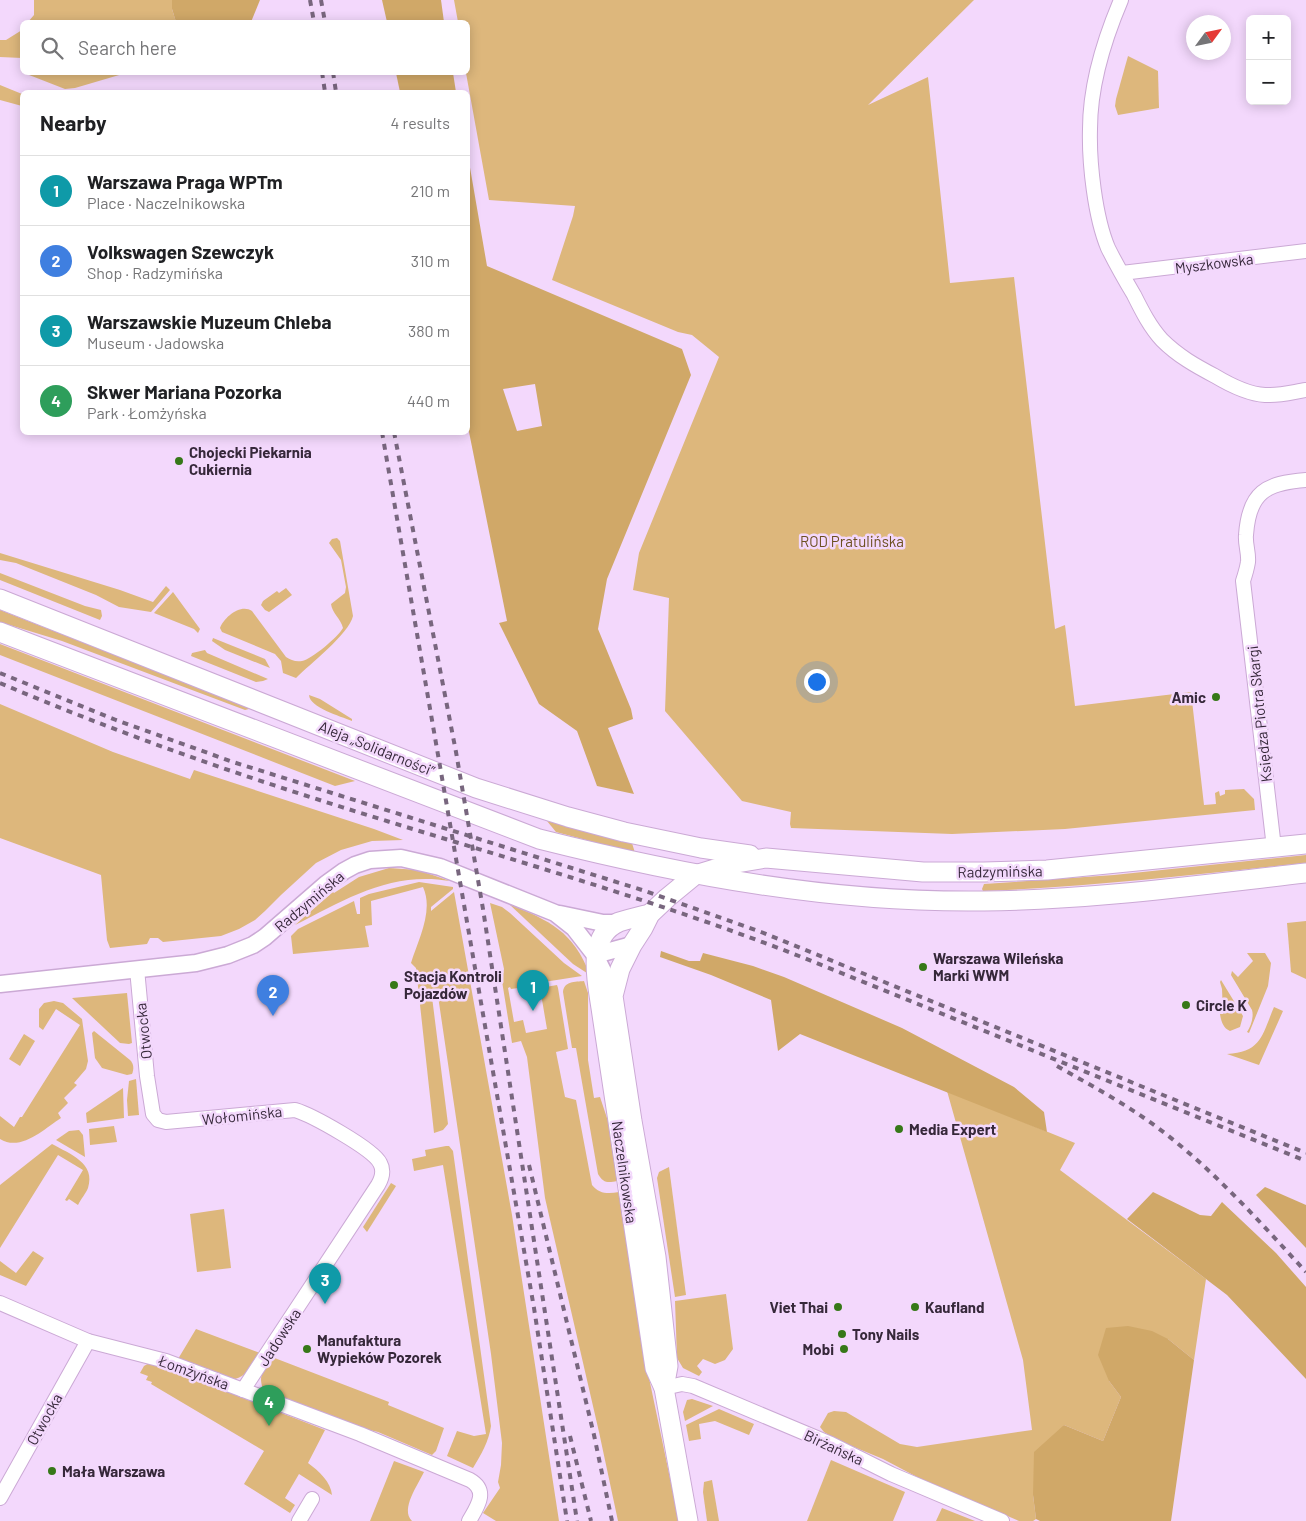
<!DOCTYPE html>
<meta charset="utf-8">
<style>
:root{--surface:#fff;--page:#f6f6f6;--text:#202124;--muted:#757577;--line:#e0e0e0;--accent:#367818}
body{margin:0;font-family:Barlow,sans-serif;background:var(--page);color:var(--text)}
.controls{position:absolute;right:15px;top:15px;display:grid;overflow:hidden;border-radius:8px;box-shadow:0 2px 12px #0003}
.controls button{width:45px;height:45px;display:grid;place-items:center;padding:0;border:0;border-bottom:1px solid var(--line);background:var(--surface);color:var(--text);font:25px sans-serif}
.compass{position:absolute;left:1186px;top:15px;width:45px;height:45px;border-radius:50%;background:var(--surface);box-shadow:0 2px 12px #0003;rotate:57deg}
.you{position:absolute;left:816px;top:681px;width:18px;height:18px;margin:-12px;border:4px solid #fff;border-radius:50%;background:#1a73e8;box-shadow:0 0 0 8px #1a73e833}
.badge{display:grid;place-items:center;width:32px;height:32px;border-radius:50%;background:var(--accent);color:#fff;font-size:16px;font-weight:700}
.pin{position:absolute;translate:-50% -41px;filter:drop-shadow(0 1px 2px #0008)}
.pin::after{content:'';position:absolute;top:26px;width:18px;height:15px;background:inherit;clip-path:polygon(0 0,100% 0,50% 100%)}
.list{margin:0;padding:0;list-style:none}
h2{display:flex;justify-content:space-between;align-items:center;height:65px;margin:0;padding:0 20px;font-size:21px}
h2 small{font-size:16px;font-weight:400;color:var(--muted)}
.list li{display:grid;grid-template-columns:32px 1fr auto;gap:15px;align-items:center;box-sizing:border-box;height:70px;padding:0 20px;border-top:1px solid var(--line)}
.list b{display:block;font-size:19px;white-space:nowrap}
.list p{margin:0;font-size:16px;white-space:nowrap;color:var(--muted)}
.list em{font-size:16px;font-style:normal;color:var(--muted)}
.icon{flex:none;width:28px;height:28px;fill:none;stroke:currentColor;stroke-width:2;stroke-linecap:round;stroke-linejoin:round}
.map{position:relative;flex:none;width:1306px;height:1521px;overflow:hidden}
.search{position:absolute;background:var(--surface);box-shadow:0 2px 12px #0003;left:20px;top:20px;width:450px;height:55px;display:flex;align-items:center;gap:12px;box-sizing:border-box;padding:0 18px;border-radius:8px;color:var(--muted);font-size:19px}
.panel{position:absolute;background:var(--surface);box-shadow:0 2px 12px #0003;left:20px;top:90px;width:450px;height:345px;border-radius:8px}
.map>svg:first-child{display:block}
.green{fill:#ddb77c}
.forest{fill:#d0a868;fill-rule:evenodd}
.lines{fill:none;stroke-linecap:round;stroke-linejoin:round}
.minor-casing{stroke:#cba9d5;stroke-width:16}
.tertiary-casing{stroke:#cba9d5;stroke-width:19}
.secondary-casing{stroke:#cba9d5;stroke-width:21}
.minor{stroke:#fff;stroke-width:14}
.tertiary{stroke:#fff;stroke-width:16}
.secondary{stroke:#fff;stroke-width:19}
.rail{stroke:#78667e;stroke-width:4;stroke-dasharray:6 6;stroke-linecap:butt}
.poi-dot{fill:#367818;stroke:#f3d8fc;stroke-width:2}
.labels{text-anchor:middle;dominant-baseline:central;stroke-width:5;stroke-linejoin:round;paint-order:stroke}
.street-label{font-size:15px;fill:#36283a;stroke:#f3d8fc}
.poi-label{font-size:15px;font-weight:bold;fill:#36283a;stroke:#f3d8fc;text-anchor:start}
.park-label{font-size:15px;fill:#6c5020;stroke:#f3d8fc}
</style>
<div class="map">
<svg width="1306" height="1521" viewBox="0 0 1306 1521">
<rect width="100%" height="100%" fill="#f3d8fc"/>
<g class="green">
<polygon points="34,0 172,0 172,9 176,22 28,22 34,15"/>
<polygon points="454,0 974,0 868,105 928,77 950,283 1014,277 1055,629 1065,625 1075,706 1191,692 1204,805 1216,804 1215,793 1219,791 1220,796 1225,794 1225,790 1244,789 1254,799 1255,810 1065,829 952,834 791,828 790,824 791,812 742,801 665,711 669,598 633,590 639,553 719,357 692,335 678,332 552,280 573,216 575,206 489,200 466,73 468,22 458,22"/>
<polygon points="22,30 22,58 0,57 0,40 6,40"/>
<polygon points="1128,56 1158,71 1159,108 1118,115 1115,106 1116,99"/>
<polygon points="24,73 24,72 126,73 75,88 65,89"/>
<polygon points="0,85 22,94 22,106 0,100"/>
<path d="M337,538L340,541L353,616C349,634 310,664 296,678L283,673L281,661L275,654L222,632L220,628C224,617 241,603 252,611L286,657C291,660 295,662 302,661C312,659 338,637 343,628C341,619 332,613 331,604L345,593L346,587L341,560L329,543L332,539Z"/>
<polygon points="0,553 120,590 153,602 166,586 170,590 151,612 119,607 96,595 16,563 0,560"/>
<polygon points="0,573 85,606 101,610 102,616 100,620 0,580"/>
<polygon points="286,588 292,595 269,612 265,610 261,605 263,601 277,591 279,593"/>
<polygon points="173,592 200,629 198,633 194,629 154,613"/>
<polygon points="0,610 245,706 249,709 245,710 62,641 0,622"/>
<polygon points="213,638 265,659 270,668 225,650 212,641"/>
<polygon points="0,644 355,781 335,786 0,655"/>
<polygon points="205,650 207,653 268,679 263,681 256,682 191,656 192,653"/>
<path d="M309,695L320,699L352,719V721C340,716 310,708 309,695Z"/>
<polygon points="0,704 113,752 190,779 194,770 374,829 403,840 372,841 341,850 316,863 281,895 265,911 255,920 239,929 221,936 163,942 158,938 150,938 147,944 110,948 107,940 101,875 0,838"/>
<polygon points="547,821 632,843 635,853 556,832"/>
<path d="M1306,855V863C1198,874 1092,887 983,891L982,889L984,884L1114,875Z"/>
<path d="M389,868L418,870L450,881C391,871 346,899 295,925L333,892L334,893L359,877Z"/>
<path d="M419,882L453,887V889L431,907V911L454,892L512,1215L559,1521H496L483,1513L500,1488L498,1482L501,1465L502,1443L491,1354L438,996L432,997L448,1124L443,1130L434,1133L416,968L411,963C418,940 434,911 423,887L371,901L372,925L365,926L369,947L293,954L291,936L298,929L354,901L357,914H360V898L369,894Z"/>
<path d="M490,903L502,907L510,913L564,963L582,976L544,982L540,985L511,989L510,987L508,988L514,1022L523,1020L526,1033L547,1029L540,988L557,985L558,988L568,1049L556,1052L565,1097L576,1100L592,1185C599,1194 608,1194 619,1192L621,1194L648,1373L679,1521H618L599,1432L545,1198L527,1057L521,1041L512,1043L502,981L504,969Z"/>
<path d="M509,904C550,921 573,931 590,975L573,964Z"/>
<polygon points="1306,921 1306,979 1291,972 1287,923"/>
<path d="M1247,953H1265L1271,963L1268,986L1249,1033L1247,1032C1251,1026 1254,1017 1252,1010L1231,975L1232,971L1238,977L1253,961Z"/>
<path d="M1221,980L1243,1016L1240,1027L1230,1031C1223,1028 1221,1021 1220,1014H1223L1222,989L1220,982Z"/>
<path d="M584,981L588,993V1060L594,1098L600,1097L611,1130L618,1178L617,1181C608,1183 603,1183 598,1174L576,1048H572L563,992C564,981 575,982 584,981Z"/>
<polygon points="127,993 132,1043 129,1044 120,1043 72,998"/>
<path d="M54,1001L63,1003L82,1019L88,1061L86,1069L74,1083L77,1085L64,1098L68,1103L58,1113L61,1118C44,1129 21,1152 0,1139V1116L14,1127L20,1117H22L80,1025L56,1009L43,1030L39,1027V1009L44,1003Z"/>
<path d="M1274,1007L1283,1011L1259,1065L1227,1054C1262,1052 1262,1035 1274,1007Z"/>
<path d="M94,1031L130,1060C134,1064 134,1069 132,1074L127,1075L102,1068L95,1058L92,1033Z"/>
<polygon points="24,1034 35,1041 20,1066 9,1059"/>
<polygon points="136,1079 139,1115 128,1116 127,1100 129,1081"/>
<polygon points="123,1088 124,1118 87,1123 86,1113"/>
<polygon points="947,1091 1075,1143 1060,1170 1206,1279 1194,1360 1168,1339 1109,1381 1121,1397 1103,1441 1064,1425 1033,1495 1036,1519 1033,1521 1019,1521 917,1477 883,1459 837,1440 824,1432 820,1427 828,1413 834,1411 846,1412 900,1444 917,1447 1032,1430 1023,1360"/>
<polygon points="114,1126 117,1142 90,1145 89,1129"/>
<polygon points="79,1130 83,1135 85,1157 56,1140 69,1131"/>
<path d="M52,1144C70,1154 96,1163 88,1188C86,1193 81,1199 78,1205L69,1199L67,1201L65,1200L83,1170L58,1155L0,1248V1185Z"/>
<path d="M446,1146H449L453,1151L491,1426C489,1441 481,1455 473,1468L447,1456L457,1431L474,1436L486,1434L443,1165L414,1171L412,1159L426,1156L425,1150Z"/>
<polygon points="669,1167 686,1295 675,1297 657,1178 659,1172"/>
<polygon points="391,1183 396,1186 367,1232 363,1227"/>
<polygon points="224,1209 231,1268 197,1272 190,1214"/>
<polygon points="33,1251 44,1258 26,1286 0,1275 0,1261 16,1273"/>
<polygon points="726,1294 733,1349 725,1360 715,1364 703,1359 697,1366 702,1372 699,1376 683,1368 677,1358 675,1301"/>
<path d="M196,1329L260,1353C253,1364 248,1376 235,1379L178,1359Z"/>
<path d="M272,1357L389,1402L388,1405L444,1428L436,1451L432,1455L378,1432L353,1426L264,1391C257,1375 264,1370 272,1357Z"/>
<path d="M151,1362L325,1430L308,1463C319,1471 331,1482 332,1495L299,1474L285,1498L295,1505L290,1513L244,1484L264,1451L151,1384L152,1382L146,1380L148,1376L140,1373L144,1366Z"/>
<polygon points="692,1399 713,1406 685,1421 683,1412 687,1400"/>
<polygon points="719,1409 754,1424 749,1435 715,1421 699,1424 701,1439 689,1441 686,1425"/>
<polygon points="831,1460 905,1492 893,1521 807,1521"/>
<path d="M394,1461L424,1472C418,1485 400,1509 412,1521H370Z"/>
<polygon points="712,1480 719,1521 707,1521 703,1492 704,1482"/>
<polygon points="942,1508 975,1521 936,1521"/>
</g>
<g class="forest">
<polygon points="172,0 260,0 251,22 176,22 172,9"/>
<polygon points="382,0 441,0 444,22 387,22"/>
<polygon points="396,73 453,73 456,92 400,92"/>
<path d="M468,156L487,266L682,349L691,375L607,579L598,629L631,709L633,719L608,728L634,794L597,786L577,731L539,704L499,623L507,621L468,427ZM535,384L542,426L517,431L503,389Z"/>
<polygon points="661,951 689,961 700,961 703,953 753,966 784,977 902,1028 1014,1087 1044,1112 1047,1132 800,1034 778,1051 771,1000 711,975 660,957"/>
<polygon points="1265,1187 1306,1205 1306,1248 1256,1195"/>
<polygon points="1153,1192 1200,1215 1211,1216 1222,1202 1276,1253 1306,1287 1306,1379 1227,1295 1127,1219"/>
<polygon points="1128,1326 1152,1331 1168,1339 1194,1360 1171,1521 1040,1521 1036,1519 1033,1495 1034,1452 1064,1425 1103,1441 1121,1397 1109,1381 1098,1355 1106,1328"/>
</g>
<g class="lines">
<g class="minor-casing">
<g id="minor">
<path d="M1121,0C1104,40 1090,84 1090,129C1089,163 1095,217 1108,248C1116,264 1125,280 1134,295C1142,311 1150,327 1162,340C1178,356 1196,366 1215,376C1230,385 1247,394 1265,395C1278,396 1293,392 1306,390"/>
<polyline points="1122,273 1306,251"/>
<path d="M1274,848L1243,581C1245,575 1247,568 1248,562C1249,553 1245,544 1246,535C1249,492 1266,483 1306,480"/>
<path d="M137,969L147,1076L153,1114L158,1120L166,1122L295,1110C312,1115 373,1149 380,1163C384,1170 382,1178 378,1185L243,1390"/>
<path d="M0,1303L88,1341L166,1361L360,1434L470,1480C489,1491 477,1507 469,1521"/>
<polyline points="664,1388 682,1384 693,1386 831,1444 891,1474 1002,1521"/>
<polyline points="0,1498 88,1341"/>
<polyline points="299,1521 312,1499"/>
</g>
</g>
<g class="tertiary-casing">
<g id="tertiary">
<polyline points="560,914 603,923 618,923"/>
<polyline points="595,955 632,945"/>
<polyline points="0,984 196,963 228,955 253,945 265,937 326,884 344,871 355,865 370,860 401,858 440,867 555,913 574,928 595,955 605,975 613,996"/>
</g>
</g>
<g class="secondary-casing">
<g id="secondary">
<polyline points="0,599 476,788 568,817 624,832 701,848 750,855"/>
<path d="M0,632L539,839C686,876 832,903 984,901C1092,900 1199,885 1306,873"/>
<path d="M650,914C640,916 629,919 619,922C586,936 597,980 601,1008L655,1368L664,1388L688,1521"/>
<polyline points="664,1388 668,1366 656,1257 632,1121 613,996 620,969 632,945 643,928 650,914 667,898 695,875 731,864 766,858 923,872 984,872 1047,870 1306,844"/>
</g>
</g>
<use href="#minor" class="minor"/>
<use href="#tertiary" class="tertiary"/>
<use href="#secondary" class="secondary"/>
<g class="rail">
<polyline points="310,0 314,22"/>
<polyline points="321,0 325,22"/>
<polyline points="322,72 325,92"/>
<polyline points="333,72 336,92"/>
<polyline points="382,432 534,1308 567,1521"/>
<polyline points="394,432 456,752 483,909 577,1521"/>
<polyline points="0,673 116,720 233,762 642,890 761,932 1306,1153"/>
<path d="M0,683C85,719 171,751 258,780C438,840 622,887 799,956L1306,1161"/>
<path d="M1057,1066C1092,1086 1126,1104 1158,1128C1213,1169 1260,1222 1306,1272"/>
<polyline points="529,1165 594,1435 612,1521"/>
<polyline points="570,1436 591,1521"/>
</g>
</g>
<g class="poi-dot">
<circle cx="179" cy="461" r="5"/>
<circle cx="1216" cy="697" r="5"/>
<circle cx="923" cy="967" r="5"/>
<circle cx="394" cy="985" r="5"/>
<circle cx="1186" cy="1005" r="5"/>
<circle cx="899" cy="1129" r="5"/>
<circle cx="838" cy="1307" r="5"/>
<circle cx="915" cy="1307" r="5"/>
<circle cx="842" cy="1334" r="5"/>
<circle cx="307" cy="1349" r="5"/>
<circle cx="844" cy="1349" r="5"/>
<circle cx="52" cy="1471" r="5"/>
</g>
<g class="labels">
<g class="street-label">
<text transform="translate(1214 263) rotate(-7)">Myszkowska</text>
<text transform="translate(1259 714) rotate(-96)">Księdza Piotra Skargi</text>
<text transform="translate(377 748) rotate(22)">Aleja „Solidarności”</text>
<text transform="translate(1000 871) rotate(-1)">Radzymińska</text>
<text transform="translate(309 901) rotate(-40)">Radzymińska</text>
<text transform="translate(143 1031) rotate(-96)">Otwocka</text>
<text transform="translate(242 1115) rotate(-6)">Wołomińska</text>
<text transform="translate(625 1172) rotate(82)">Naczelnikowska</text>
<text transform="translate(279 1337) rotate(-57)">Jadowska</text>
<text transform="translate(194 1372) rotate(20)">Łomżyńska</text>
<text transform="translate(44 1419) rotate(-61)">Otwocka</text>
<text transform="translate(834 1447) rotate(25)">Birżańska</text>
</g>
<g class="poi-label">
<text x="189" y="452">Chojecki Piekarnia<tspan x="189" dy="17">Cukiernia</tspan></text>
<text x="1206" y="697" text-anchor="end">Amic</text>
<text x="933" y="958">Warszawa Wileńska<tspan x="933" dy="17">Marki WWM</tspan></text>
<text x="404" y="976">Stacja Kontroli<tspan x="404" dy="17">Pojazdów</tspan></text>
<text x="1196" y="1005">Circle K</text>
<text x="909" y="1129">Media Expert</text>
<text x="828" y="1307" text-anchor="end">Viet Thai</text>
<text x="925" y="1307">Kaufland</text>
<text x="852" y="1334">Tony Nails</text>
<text x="317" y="1340">Manufaktura<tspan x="317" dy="17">Wypieków Pozorek</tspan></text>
<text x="834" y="1349" text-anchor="end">Mobi</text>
<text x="62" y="1471">Mała Warszawa</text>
</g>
<g class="park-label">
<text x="852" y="541">ROD Pratulińska</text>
</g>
</g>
</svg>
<div class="controls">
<button>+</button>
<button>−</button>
</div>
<svg class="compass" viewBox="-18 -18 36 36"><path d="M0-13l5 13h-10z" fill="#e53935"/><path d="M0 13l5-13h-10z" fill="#757577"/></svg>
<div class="you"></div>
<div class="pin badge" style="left:533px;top:1011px;background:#0f9aa8">1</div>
<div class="pin badge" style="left:273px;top:1016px;background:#3f7fe0">2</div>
<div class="pin badge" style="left:325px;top:1304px;background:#0f9aa8">3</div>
<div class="pin badge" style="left:269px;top:1426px;background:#2e9e5b">4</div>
<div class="search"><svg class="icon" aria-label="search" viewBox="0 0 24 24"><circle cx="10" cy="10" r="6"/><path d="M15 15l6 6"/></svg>Search here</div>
<section class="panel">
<h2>Nearby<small>4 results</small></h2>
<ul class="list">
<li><span class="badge" style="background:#0f9aa8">1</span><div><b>Warszawa Praga WPTm</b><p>Place · Naczelnikowska</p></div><em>210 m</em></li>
<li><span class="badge" style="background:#3f7fe0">2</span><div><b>Volkswagen Szewczyk</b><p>Shop · Radzymińska</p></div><em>310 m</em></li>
<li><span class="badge" style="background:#0f9aa8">3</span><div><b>Warszawskie Muzeum Chleba</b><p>Museum · Jadowska</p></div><em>380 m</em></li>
<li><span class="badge" style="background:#2e9e5b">4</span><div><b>Skwer Mariana Pozorka</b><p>Park · Łomżyńska</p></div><em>440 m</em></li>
</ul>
</section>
</div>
